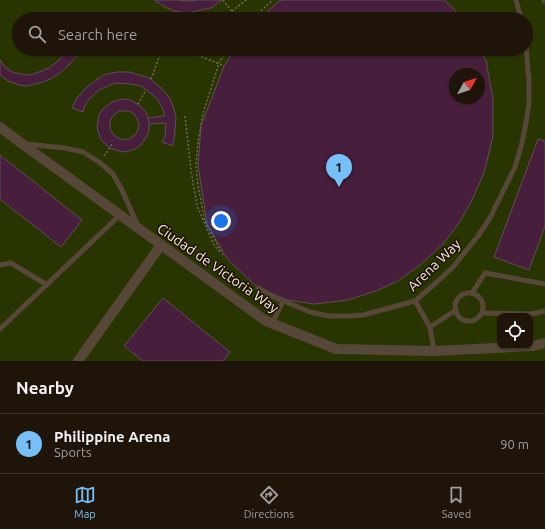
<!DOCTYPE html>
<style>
:root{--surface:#1e140a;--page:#261d13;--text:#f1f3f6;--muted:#a19e9c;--line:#3c332b;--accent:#76c0f7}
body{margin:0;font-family:Ubuntu,sans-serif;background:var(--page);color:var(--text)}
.controls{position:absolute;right:12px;bottom:12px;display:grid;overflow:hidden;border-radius:8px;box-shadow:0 1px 3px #0004}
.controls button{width:36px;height:36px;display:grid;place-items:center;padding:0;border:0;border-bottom:1px solid var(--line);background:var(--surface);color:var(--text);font:20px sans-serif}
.compass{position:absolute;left:449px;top:68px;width:36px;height:36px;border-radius:50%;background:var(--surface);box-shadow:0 1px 3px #0004;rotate:51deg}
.you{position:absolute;left:221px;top:221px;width:14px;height:14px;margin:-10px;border:3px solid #fff;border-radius:50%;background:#1a73e8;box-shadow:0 0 0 6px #1a73e833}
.badge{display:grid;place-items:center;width:26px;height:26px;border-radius:50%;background:var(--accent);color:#111;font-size:13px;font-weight:700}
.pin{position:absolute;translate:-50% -33px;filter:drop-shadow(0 1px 2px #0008)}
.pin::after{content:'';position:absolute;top:21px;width:14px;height:12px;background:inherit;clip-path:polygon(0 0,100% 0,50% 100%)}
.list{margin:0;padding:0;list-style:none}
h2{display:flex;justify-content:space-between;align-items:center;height:52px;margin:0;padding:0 16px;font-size:17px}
h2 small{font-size:13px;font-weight:400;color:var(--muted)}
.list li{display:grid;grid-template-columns:26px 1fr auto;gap:12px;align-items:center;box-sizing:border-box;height:60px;padding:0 16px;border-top:1px solid var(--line)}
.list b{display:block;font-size:15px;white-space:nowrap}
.list p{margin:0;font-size:13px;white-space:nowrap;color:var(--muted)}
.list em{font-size:13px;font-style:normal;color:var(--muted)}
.icon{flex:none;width:22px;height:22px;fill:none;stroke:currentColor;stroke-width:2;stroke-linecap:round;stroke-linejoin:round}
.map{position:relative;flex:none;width:545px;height:361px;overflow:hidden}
.search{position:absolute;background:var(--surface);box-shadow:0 1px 3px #0004;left:12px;right:12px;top:12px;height:44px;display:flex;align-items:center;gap:10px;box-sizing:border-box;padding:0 14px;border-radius:22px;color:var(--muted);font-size:15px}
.sheet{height:112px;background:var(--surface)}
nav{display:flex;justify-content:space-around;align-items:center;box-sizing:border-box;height:56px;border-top:1px solid var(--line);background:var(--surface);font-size:11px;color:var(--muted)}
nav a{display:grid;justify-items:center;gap:2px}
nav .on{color:var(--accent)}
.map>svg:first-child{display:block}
.green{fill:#293500;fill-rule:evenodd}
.building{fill:#471e3b;stroke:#604d59;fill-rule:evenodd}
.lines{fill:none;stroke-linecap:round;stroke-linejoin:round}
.path{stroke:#73685c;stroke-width:1.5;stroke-dasharray:2 2;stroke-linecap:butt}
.lane{stroke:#574739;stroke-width:5}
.street{stroke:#574739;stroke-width:10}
.labels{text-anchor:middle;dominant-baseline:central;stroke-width:3;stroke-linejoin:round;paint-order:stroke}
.street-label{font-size:14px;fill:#f7eee5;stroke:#1e1205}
</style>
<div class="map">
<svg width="545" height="361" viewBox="0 0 545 361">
<rect width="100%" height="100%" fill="#281b0d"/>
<path class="green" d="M0,0H545V361H0ZM19,19H526V49H19ZM455,74H479V98H455ZM500,316H530V346H500Z"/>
<g class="building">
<polygon points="154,0 178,0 186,1 198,0 222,0 213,7 210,8 188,13 174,11 165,7"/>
<polygon points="282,0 445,0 463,19 259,19 278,2"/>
<polygon points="69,49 71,49 78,55 68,66 60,73 50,79 43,82 27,86 19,85 8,81 0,75 0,60 5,67 12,72 26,75 34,74 49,68 59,60"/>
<path d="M235,49H480L486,61L493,99V136L484,173L471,202L459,223L443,244L420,265L398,281L376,291L348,300L314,304L288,300L258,288L228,260L207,224L198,165L201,126L224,66ZM455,74H479V98H455Z"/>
<polygon points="116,72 129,72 149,78 161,88 169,97 173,106 176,117 175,131 173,146 162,142 165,136 166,123 149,124 148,118 164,116 164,112 158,100 153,95 141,86 131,84 116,83 110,85 99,90 90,98 85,105 83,112 72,108 77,98 86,88 96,80 104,75"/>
<path d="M124,99L130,100L136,103L141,107L145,111L148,117L149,124V130L147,136L140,146L135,149L129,151L122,152L110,148L105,144L101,140L97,128L98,121L99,115L102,110L112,102L118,100ZM119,111H128L133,113L136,117L138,121L139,125L138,130L136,134L129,139L124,140L116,137L110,130V121L112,117Z"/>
<polygon points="538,139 545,141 545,226 529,270 494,257"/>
<polygon points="0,155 82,220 61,247 0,199"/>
<polygon points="163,298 230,352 223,361 143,361 124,346"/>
</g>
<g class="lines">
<g class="path">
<polyline points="223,0 238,19"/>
<polyline points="182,1 182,0"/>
<polyline points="232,11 246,0"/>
<polyline points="175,19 178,12"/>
<polyline points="252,19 273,0"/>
<polyline points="183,49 224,66"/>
<polyline points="151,79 162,49"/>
<polyline points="138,104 146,90"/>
<polyline points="185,116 191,170 197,206 214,245 221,253"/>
<polyline points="104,156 113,143"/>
<polyline points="223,255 205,221 198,186 196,164 198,142 203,113 219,63 228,49"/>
</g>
<g class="lane">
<polyline points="516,0 521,19"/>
<polyline points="544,0 545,2"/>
<polyline points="25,144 65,148 83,152 99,162 113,174 122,190 138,226"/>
<polyline points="0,265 11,263 47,285"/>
<polyline points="258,288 274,297 310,312 329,316 349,316 363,315 415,301 438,281 453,267 478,236 490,218 515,167 522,143 526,123 529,103 529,81 526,46"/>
<polyline points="472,293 485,273 545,284"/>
<circle cx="469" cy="307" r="14"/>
<polyline points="415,301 430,327 434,351"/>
<polyline points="482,313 532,314 545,311"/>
<polyline points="272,324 283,301"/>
<polyline points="430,327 456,310"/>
<polyline points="0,329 120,215"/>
</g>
<g class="street">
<polyline points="0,127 21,143 266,321 336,349 434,351 533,346 545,343"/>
<polyline points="78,361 161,245"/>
</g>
</g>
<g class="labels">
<g class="street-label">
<text transform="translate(434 265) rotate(-44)">Arena Way</text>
<text transform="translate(218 268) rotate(35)">Ciudad de Victoria Way</text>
</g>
</g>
</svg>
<div class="controls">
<button><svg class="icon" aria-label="locate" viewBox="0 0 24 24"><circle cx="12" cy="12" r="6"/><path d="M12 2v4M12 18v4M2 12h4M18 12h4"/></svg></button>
</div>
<svg class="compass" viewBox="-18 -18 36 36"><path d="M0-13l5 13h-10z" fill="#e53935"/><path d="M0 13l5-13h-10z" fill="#a19e9c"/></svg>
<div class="you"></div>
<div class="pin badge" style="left:339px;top:187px">1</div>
<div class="search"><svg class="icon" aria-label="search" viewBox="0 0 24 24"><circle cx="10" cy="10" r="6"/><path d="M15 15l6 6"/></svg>Search here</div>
</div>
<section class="sheet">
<h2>Nearby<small></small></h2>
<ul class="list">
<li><span class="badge">1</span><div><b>Philippine Arena</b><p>Sports</p></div><em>90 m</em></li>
</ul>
</section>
<nav>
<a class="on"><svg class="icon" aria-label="map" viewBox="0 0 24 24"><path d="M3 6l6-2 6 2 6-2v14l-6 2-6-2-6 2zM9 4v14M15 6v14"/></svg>Map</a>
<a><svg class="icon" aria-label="directions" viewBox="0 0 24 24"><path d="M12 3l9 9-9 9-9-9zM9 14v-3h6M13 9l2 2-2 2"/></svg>Directions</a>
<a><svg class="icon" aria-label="saved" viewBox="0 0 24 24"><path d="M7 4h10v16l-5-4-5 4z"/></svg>Saved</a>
</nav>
